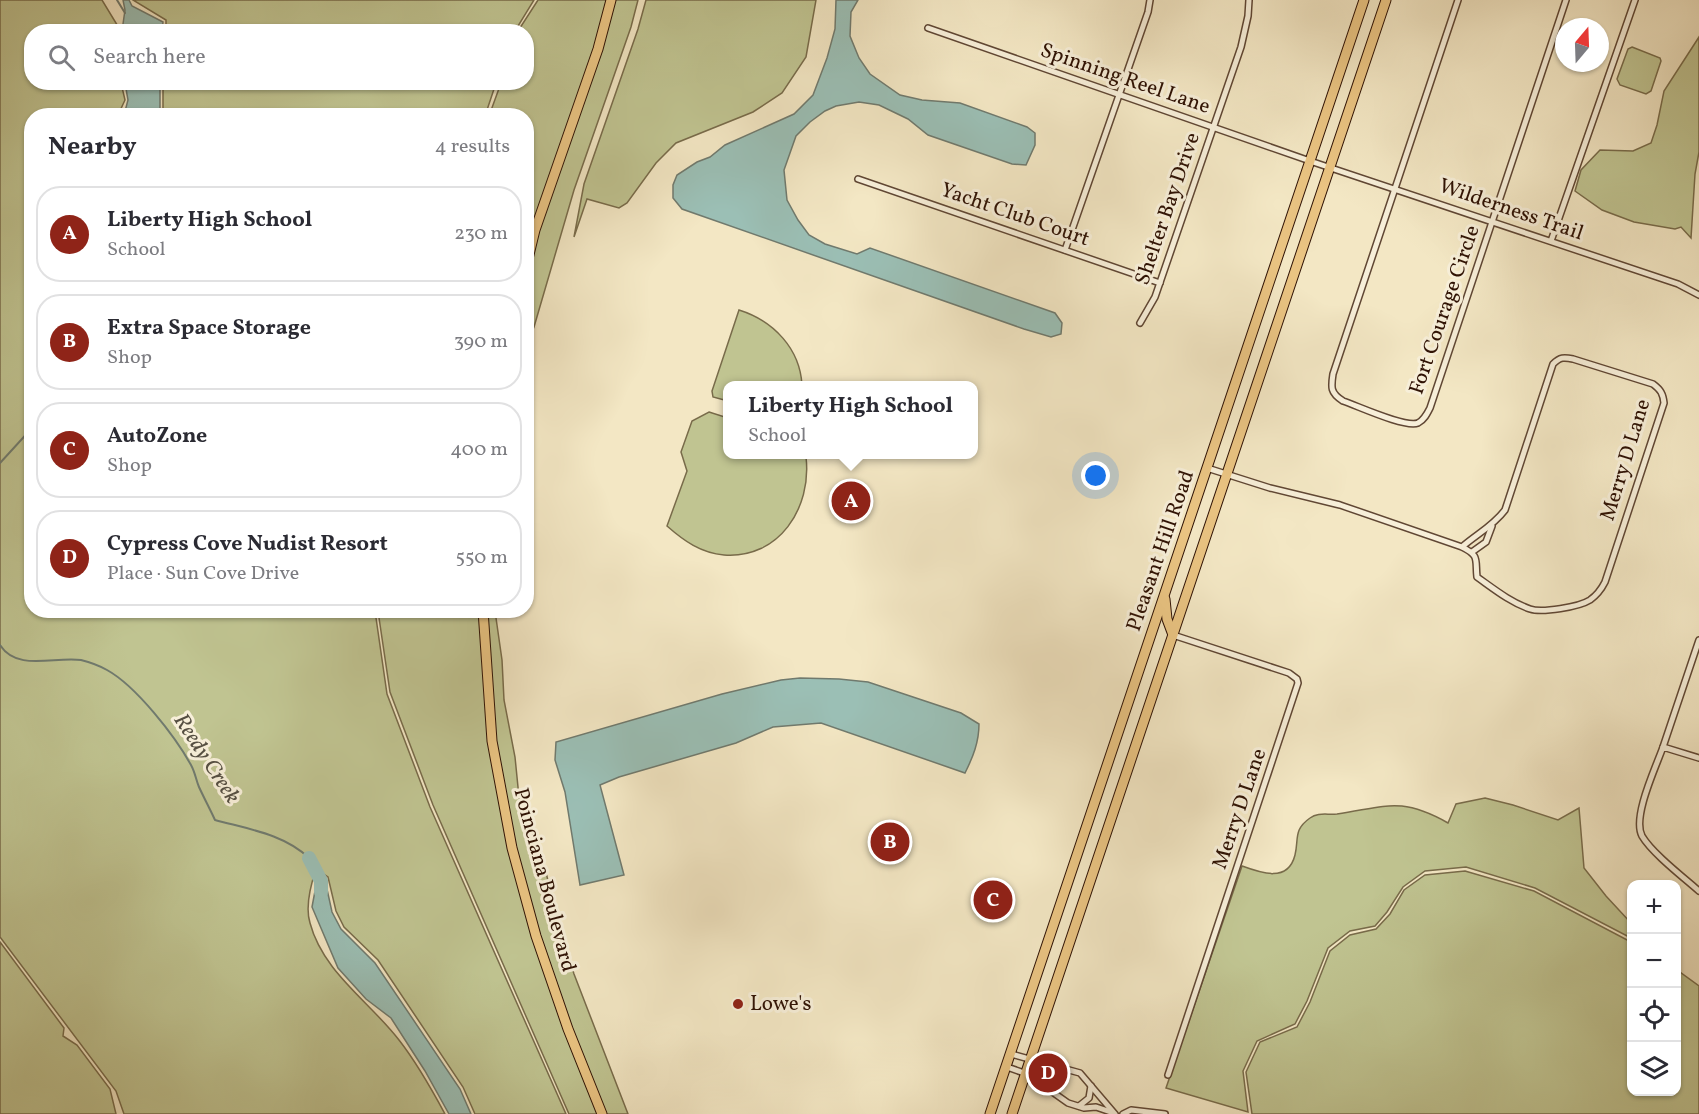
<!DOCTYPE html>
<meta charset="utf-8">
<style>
:root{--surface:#fff;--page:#f7f7f7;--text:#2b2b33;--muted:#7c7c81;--line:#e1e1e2;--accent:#8f2418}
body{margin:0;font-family:Vollkorn,serif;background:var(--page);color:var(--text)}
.controls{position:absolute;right:18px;bottom:18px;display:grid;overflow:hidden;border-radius:12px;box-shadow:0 2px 4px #0004}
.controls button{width:54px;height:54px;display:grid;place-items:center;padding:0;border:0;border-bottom:2px solid var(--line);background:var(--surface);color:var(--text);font:30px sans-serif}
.compass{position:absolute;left:1555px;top:18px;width:54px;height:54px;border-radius:50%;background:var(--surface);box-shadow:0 2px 4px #0004;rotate:19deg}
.you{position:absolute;left:1096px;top:476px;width:21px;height:21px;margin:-15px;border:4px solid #fff;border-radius:50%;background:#1a73e8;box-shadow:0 0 0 9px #1a73e833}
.badge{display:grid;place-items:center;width:39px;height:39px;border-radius:50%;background:var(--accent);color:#fff;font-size:20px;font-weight:700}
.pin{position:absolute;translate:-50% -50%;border:3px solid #fff;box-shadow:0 2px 6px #0006}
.popup{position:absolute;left:723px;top:381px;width:255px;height:78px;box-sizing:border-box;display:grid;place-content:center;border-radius:12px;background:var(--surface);filter:drop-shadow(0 2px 4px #0005);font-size:20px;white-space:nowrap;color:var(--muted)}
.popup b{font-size:22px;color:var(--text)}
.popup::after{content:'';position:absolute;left:50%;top:100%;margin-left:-12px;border:12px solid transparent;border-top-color:var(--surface)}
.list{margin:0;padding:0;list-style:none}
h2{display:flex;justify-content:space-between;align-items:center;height:78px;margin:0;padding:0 24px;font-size:26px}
h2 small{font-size:20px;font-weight:400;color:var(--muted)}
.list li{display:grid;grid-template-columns:39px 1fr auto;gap:18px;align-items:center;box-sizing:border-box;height:96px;margin:0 12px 12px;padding:0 12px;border:2px solid var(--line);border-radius:24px}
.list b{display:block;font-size:22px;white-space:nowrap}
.list p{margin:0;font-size:20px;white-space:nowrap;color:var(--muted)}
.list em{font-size:20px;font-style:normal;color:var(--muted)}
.icon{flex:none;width:33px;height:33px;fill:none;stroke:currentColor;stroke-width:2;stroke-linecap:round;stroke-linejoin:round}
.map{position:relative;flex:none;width:1699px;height:1114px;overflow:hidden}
.search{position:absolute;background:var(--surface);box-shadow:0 2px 4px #0004;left:24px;top:24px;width:510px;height:66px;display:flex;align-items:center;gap:15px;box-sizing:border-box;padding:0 21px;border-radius:24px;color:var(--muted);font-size:22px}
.panel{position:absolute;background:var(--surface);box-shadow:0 2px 4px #0004;left:24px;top:108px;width:510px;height:510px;border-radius:24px}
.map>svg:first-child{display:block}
.green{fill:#c0c491;stroke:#786b4a;stroke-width:1.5}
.water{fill:#9bbfb5;stroke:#707a6e;stroke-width:1.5}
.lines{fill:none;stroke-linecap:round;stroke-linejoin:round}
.stream{stroke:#707a6e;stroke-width:2}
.river{stroke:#9bbfb5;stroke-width:14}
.minor-casing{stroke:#604734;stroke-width:8}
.primary-casing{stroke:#2f1204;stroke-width:11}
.minor{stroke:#f7efd9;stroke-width:5}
.primary{stroke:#eac482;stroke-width:9}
.poi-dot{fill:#8f2418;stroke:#f7efd9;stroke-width:2}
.labels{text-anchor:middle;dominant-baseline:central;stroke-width:6;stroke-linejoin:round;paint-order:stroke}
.street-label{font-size:21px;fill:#2f1204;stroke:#f7efd9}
.poi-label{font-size:21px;fill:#2f1204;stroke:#f7efd9;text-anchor:start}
.water-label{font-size:22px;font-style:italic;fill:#554f42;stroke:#f7efd9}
</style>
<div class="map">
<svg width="1699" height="1114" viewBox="0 0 1699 1114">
<rect width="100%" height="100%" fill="#f3e7c4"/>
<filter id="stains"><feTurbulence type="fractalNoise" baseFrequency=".00333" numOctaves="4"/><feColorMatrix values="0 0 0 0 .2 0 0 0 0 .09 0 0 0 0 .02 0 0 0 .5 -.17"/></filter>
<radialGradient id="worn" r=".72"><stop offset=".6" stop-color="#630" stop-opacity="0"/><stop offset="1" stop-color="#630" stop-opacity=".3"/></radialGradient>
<g class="green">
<path d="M0,0H102L119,28V31L32,32V82L121,83L125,100L118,115L32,116V610L375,611L387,694L430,807L566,1114H475L463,1087L378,960L344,927L336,911L328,877L316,869C311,884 305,907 310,923C323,972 369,1001 399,1040C417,1063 431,1088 445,1114H124L116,1091L0,937Z"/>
<polygon points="133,0 534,0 515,31 166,32 166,20"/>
<polygon points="538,0 638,0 631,27 574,190 534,327 527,344 526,116 489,116 501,83 526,82 526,32 518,31"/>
<polygon points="646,0 816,0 806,57 782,93 753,112 676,143 656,163 627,203 619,208 587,199 574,237 584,184 638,29"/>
<polygon points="1699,37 1699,152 1695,174 1691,238 1681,227 1675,229 1634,222 1602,210 1575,191 1581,170 1600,150 1633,151 1651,143 1657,125 1664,91"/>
<polygon points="1632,47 1660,58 1661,61 1651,91 1646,94 1620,85 1617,79 1628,49"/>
<polygon points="163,83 163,82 496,83 485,116 163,115"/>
<path d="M739,310C774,321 800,349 802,385L728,386V401L713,397L712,391Z"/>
<path d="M709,412L728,418V454H797L806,457C812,508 779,559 724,555C701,553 684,541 667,526L687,471L681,452L692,421Z"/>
<polygon points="378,611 495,611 502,660 504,700 515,757 519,797 546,872 557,921 574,974 628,1114 569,1114 433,805 390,692"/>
<path d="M1485,798L1513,805L1558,820L1579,808L1584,868L1606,896L1631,923V938L1535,888L1466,867L1425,871L1403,887L1387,912L1375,926L1350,931L1328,948L1307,1001L1295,1024L1257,1041L1243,1071L1248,1112L1166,1088L1242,866C1261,873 1288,883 1295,855C1299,839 1293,830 1310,818C1318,812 1327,815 1337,814C1386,807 1400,796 1448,823L1456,804Z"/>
<polygon points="1465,871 1534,891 1631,942 1632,1092 1676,1092 1677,970 1699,986 1699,1114 1252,1114 1246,1072 1260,1042 1297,1027 1310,1002 1330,951 1350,935 1376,929 1390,914 1404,890 1425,875"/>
<polygon points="0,942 64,1028 63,1036 77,1045 110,1089 116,1114 0,1114"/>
</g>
<g class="water">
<polygon points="123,0 129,0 132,6 163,22 162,31 122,31 125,10"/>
<polygon points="836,0 858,0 851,12 850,36 859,58 870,74 900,95 922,100 960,103 1027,127 1035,133 1035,145 1026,165 1012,164 928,135 908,119 879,105 859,102 836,106 825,111 810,122 796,136 784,170 787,200 798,220 809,235 825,244 857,254 870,248 1055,313 1062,323 1061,334 1051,337 1024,329 682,209 673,198 673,185 677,175 697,162 710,157 725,145 794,114 813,95 827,58 835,29"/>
<polygon points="125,83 160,83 160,115 124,115 128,100"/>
<path d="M800,678L839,679L868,682L961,713L979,724C979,742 973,757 965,773L821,723L773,727L736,743L619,777L600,785L624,875L580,885L565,792L555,760L556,742L722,694L781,680Z"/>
<polygon points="318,875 325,880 332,912 341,929 375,963 460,1089 471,1114 449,1114 425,1071 391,1018 366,999 338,968 312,907"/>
</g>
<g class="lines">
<g class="stream">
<polyline points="117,0 125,13"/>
<polyline points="0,463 32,428"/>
<path d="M0,645C17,672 55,656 81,660C89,662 100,666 107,670C136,686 175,736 191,765C195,772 196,780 199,787C204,798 210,809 215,820C248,829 284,834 309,858"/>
</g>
<polyline class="river" points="309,858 321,881 321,892"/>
<g class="minor-casing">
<g id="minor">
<path d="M1458,0L1333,374C1331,387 1330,393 1343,401C1358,406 1405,428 1418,423C1424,420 1427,414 1430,408L1566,0"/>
<polyline points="928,28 1310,161 1678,284 1699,295"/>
<polyline points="858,179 1160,283"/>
<polyline points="1551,241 1635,0"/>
<polyline points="1065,250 1148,12 1150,0"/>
<polyline points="1140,323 1155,297 1241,47 1248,16 1249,0"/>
<path d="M1207,468L1270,488L1340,505L1462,547C1480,556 1475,559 1477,577C1494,589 1510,602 1530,609C1542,613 1579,607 1590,600C1597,595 1601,590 1605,582L1664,403C1663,394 1661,390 1653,384L1573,359C1564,357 1560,357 1553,364L1505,510C1493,526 1477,534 1462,547"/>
<polyline points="1472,552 1486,542 1492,526"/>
<polyline points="1663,747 1699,640"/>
<path d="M1699,758L1663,747C1656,767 1632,817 1642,836C1652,853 1683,877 1699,891"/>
<polyline points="1011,1054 1080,1073 1115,1114"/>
<polyline points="1007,1067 1027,1074 1068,1103 1084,1108 1096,1107 1111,1112"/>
<polyline points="1168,1075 1298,683 1297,679 1289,673 1173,635"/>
<polyline points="1079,1106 1089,1098 1091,1086"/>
<polyline points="1123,1114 1131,1110 1165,1114"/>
</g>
</g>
<g class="primary-casing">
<g id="primary">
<polyline points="526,267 535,230 598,49 611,0"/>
<polyline points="1165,599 1167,619 1173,635"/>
<polyline points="483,610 492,741 512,848 536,936 568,1029 602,1114"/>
<polyline points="990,1114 1364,0"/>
<polyline points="1012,1114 1386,0"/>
</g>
</g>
<use href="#minor" class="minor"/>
<use href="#primary" class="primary"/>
</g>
<circle class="poi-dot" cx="738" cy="1004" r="6"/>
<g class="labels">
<g class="street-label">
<text transform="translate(1125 79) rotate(19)">Spinning Reel Lane</text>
<text transform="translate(1168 209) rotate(-71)">Shelter Bay Drive</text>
<text transform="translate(1511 210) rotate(19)">Wilderness Trail</text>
<text transform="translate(1015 215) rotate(19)">Yacht Club Court</text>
<text transform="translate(1445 310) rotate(-71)">Fort Courage Circle</text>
<text transform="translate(1626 460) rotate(-73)">Merry D Lane</text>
<text transform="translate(1161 551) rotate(-71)">Pleasant Hill Road</text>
<text transform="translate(1240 809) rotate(-71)">Merry D Lane</text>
<text transform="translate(544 880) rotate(75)">Poinciana Boulevard</text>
</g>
<g class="poi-label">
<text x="750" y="1004">Lowe's</text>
</g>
<g class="water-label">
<text transform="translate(206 759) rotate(57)">Reedy Creek</text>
</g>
</g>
<rect width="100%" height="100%" filter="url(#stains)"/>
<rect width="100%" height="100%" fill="url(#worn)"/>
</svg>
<div class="controls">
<button>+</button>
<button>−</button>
<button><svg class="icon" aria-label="locate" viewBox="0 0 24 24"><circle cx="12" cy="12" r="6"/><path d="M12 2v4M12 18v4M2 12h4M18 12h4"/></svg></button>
<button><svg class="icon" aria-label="layers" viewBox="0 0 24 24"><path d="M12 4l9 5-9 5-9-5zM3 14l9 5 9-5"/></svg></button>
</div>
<svg class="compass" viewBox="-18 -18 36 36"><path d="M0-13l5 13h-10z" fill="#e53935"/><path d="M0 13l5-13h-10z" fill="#7c7c81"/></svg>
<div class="you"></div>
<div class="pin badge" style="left:851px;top:501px">A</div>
<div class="popup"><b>Liberty High School</b>School</div>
<div class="pin badge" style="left:890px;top:842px">B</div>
<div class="pin badge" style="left:993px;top:900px">C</div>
<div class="pin badge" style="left:1048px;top:1073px">D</div>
<div class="search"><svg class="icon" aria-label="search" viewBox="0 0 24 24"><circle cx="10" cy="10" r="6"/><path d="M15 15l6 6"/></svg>Search here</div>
<section class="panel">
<h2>Nearby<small>4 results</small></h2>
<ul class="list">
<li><span class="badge">A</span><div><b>Liberty High School</b><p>School</p></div><em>230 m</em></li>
<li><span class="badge">B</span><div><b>Extra Space Storage</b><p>Shop</p></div><em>390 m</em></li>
<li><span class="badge">C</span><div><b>AutoZone</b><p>Shop</p></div><em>400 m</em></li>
<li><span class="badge">D</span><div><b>Cypress Cove Nudist Resort</b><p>Place · Sun Cove Drive</p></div><em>550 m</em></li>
</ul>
</section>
</div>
